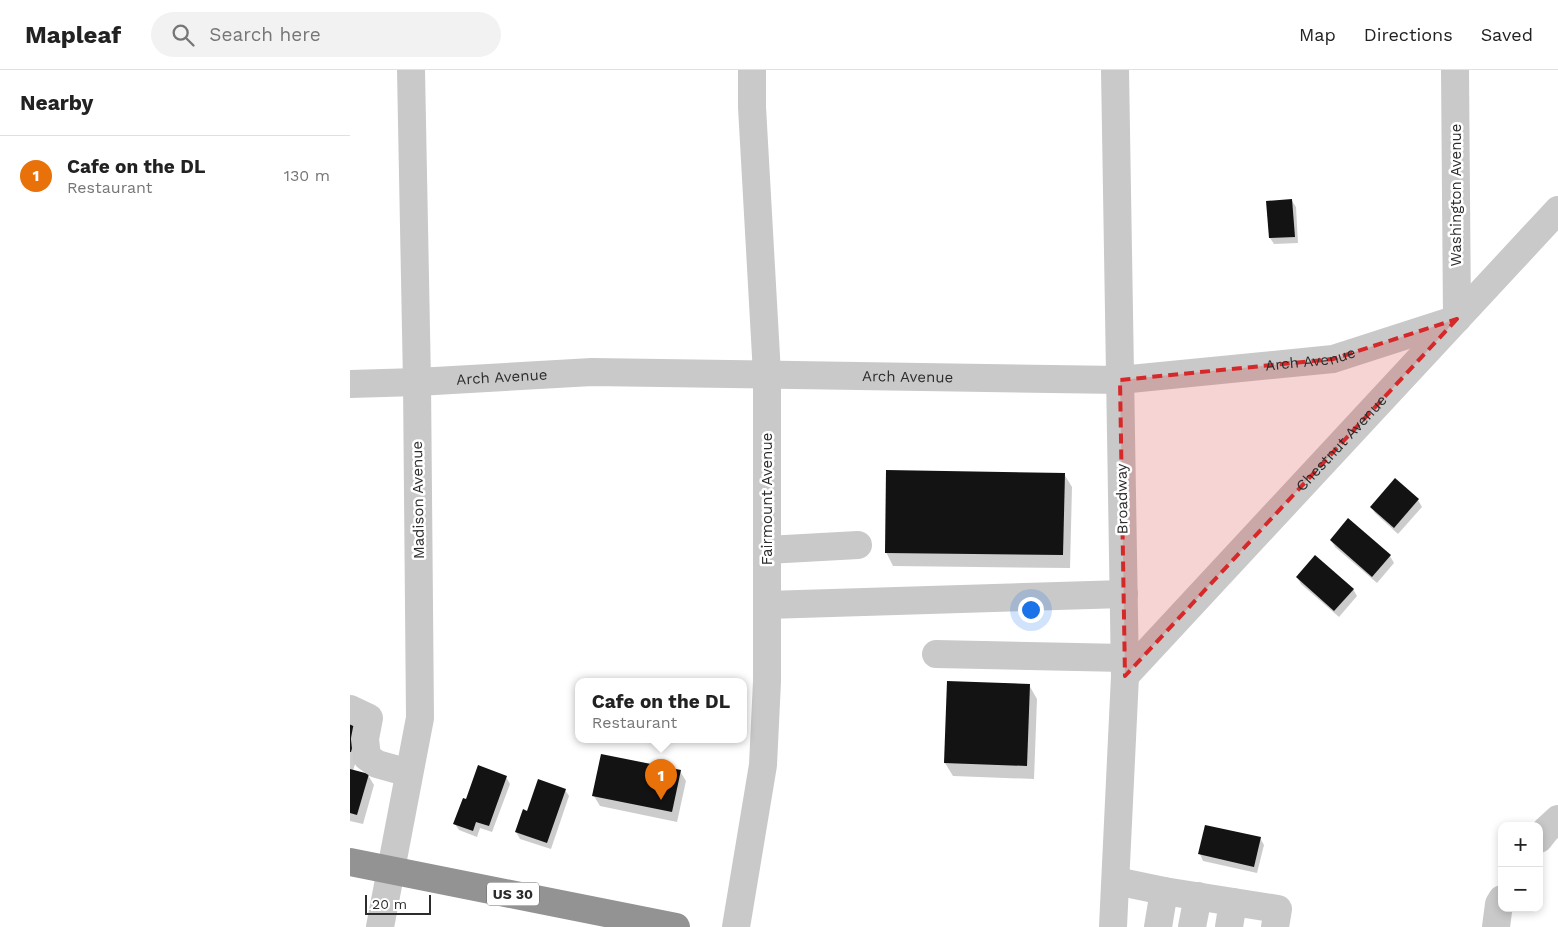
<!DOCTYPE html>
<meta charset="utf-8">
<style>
:root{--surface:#fff;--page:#f2f2f2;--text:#222;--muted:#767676;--line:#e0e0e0;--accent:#111827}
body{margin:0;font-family:"Work Sans",sans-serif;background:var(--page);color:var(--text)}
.controls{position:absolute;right:15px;bottom:15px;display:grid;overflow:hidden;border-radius:10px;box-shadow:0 2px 8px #0003}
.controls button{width:45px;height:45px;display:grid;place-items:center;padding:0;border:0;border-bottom:1px solid var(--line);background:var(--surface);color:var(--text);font:25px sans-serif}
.scale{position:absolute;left:15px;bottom:12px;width:66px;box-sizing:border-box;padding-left:5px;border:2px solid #2c2c2c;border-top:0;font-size:14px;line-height:18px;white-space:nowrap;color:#2c2c2c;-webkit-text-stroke:4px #fff;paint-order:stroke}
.you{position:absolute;left:680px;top:539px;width:18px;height:18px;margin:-12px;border:4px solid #fff;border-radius:50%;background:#1a73e8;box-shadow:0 0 0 8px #1a73e833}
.badge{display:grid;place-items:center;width:32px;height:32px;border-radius:50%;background:var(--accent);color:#fff;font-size:16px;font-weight:700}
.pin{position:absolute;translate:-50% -41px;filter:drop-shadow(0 1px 2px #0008)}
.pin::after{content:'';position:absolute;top:26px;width:18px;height:15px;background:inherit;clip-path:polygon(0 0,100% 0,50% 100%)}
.popup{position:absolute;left:225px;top:608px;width:172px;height:65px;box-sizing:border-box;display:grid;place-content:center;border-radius:10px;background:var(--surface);filter:drop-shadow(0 1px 4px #0005);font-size:16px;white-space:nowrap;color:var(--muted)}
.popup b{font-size:19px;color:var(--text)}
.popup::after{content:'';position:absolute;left:50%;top:100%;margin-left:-10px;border:10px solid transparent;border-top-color:var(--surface)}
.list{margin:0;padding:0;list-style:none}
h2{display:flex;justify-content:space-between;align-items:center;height:65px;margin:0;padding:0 20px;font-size:21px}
h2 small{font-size:16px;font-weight:400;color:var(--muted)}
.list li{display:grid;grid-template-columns:32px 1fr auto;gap:15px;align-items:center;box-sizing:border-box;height:80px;padding:0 20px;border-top:1px solid var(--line)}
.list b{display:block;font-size:19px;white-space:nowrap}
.list p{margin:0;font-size:16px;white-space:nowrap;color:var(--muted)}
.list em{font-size:16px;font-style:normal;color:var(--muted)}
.icon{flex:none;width:28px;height:28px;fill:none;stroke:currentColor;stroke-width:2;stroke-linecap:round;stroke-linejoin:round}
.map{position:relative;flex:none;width:1208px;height:857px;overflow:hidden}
header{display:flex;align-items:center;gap:30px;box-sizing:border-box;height:70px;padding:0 25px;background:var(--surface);border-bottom:1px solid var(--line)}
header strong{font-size:24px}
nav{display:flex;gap:28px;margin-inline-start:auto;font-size:18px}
.search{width:350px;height:45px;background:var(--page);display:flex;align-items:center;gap:12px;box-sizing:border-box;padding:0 18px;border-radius:28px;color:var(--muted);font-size:19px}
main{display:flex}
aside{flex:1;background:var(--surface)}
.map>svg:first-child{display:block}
.shadow{fill:#0003}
.building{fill:#131313}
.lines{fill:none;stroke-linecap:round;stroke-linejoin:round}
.minor{stroke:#c9c9c9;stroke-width:28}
.highway{stroke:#939393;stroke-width:28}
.marked{fill:#d62828;fill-opacity:0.2;stroke:#d62828;stroke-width:4;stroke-dasharray:10 6;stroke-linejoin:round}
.labels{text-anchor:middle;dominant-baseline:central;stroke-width:5;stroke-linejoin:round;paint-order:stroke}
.shield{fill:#fff;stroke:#6b6b6b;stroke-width:1}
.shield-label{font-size:14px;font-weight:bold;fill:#2c2c2c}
.street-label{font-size:15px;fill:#2c2c2c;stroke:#fff}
</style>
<header>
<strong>Mapleaf</strong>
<div class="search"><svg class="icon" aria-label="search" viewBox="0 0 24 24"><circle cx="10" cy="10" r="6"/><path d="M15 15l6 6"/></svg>Search here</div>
<nav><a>Map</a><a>Directions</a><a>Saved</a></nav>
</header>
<main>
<aside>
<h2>Nearby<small></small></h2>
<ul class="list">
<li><span class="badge" style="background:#e8710a">1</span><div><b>Cafe on the DL</b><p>Restaurant</p></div><em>130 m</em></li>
</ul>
</aside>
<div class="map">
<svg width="1208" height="857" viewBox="0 0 1208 857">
<rect width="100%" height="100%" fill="#fff"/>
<g class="shadow">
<polygon points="942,131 946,137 948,173 924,174 920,168"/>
<polygon points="714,404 722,417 720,498 543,496 536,482"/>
<polygon points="1045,410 1068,430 1072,437 1048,464 1025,443 1021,437"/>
<polygon points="999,450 1040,486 1044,493 1027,513 985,477 981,470"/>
<polygon points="947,507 1003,519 1007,526 989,547 951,514"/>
<polygon points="679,615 687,629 684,709 603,706 595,693"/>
<polygon points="0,647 15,660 3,701 18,705 24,715 13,754 0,751"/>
<polygon points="330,701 336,711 327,752 250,736 244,726"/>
<polygon points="156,707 160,714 142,762 130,758 127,767 109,760 105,754 117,731"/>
<polygon points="215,720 219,726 201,779 170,769 166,762 178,742"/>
<polygon points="910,768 914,775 907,803 853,791 850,784"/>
</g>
<g class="building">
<polygon points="942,129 945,167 919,168 916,131"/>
<polygon points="536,400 715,403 713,485 535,483"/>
<polygon points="1045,408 1069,429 1044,458 1020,437"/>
<polygon points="998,448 1041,485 1022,507 980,470"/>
<polygon points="965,485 1004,519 984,541 946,507"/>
<polygon points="597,611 680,614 677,696 594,693"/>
<polygon points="0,646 10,649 1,682 0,682"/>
<polygon points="251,684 331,700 322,742 242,726"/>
<polygon points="128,695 157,706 139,756 126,752 123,761 103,754 113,728 116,729"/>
<polygon points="0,699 19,704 7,745 0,743"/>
<polygon points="188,709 216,719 197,773 165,762 173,739 177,741"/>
<polygon points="855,755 911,767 904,797 848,784"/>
</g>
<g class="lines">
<g class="minor">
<path id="s1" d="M0,314L67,312L242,302L770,310L983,289L1107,249L1105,0"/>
<polyline points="417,480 508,475"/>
<polyline points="417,535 774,524"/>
<polyline points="586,584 775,588"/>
<path id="s2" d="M775,606L1208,140"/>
<polyline points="0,639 19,648 15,669 17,687 27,694 59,703"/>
<polyline points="1189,769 1196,760 1208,749"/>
<polyline points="766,811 814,821"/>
<polyline points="30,857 70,648 67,312 61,0"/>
<polyline points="386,857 413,695 417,611 417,304 402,37 402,0"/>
<polyline points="763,857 775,606 765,0"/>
<polyline points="808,857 814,821 928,839 925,857"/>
<polyline points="842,857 848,826"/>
<polyline points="879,857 883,832"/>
<polyline points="1146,857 1149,834 1152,829"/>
</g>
<polyline class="highway" points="0,792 326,857"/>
</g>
<path class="marked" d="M1107,249L775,606L770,310L983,289Z"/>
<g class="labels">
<rect class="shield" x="137" y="812.5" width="52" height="23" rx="4"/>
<g class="shield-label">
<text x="163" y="824">US 30</text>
</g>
<g class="street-label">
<text transform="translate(1106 125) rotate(-90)">Washington Avenue</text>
<text stroke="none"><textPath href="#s1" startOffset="962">Arch Avenue</textPath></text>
<text stroke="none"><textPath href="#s1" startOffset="558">Arch Avenue</textPath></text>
<text stroke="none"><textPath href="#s1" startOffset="152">Arch Avenue</textPath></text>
<text stroke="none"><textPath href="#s2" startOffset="318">Chestnut Avenue</textPath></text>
<text transform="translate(417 429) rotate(-90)">Fairmount Avenue</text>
<text transform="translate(772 429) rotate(-91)">Broadway</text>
<text transform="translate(68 430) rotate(-91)">Madison Avenue</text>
</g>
</g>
</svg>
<div class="controls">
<button>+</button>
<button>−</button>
</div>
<div class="scale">20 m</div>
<div class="you"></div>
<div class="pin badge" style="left:311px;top:730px;background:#e8710a">1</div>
<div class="popup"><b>Cafe on the DL</b>Restaurant</div>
</div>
</main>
